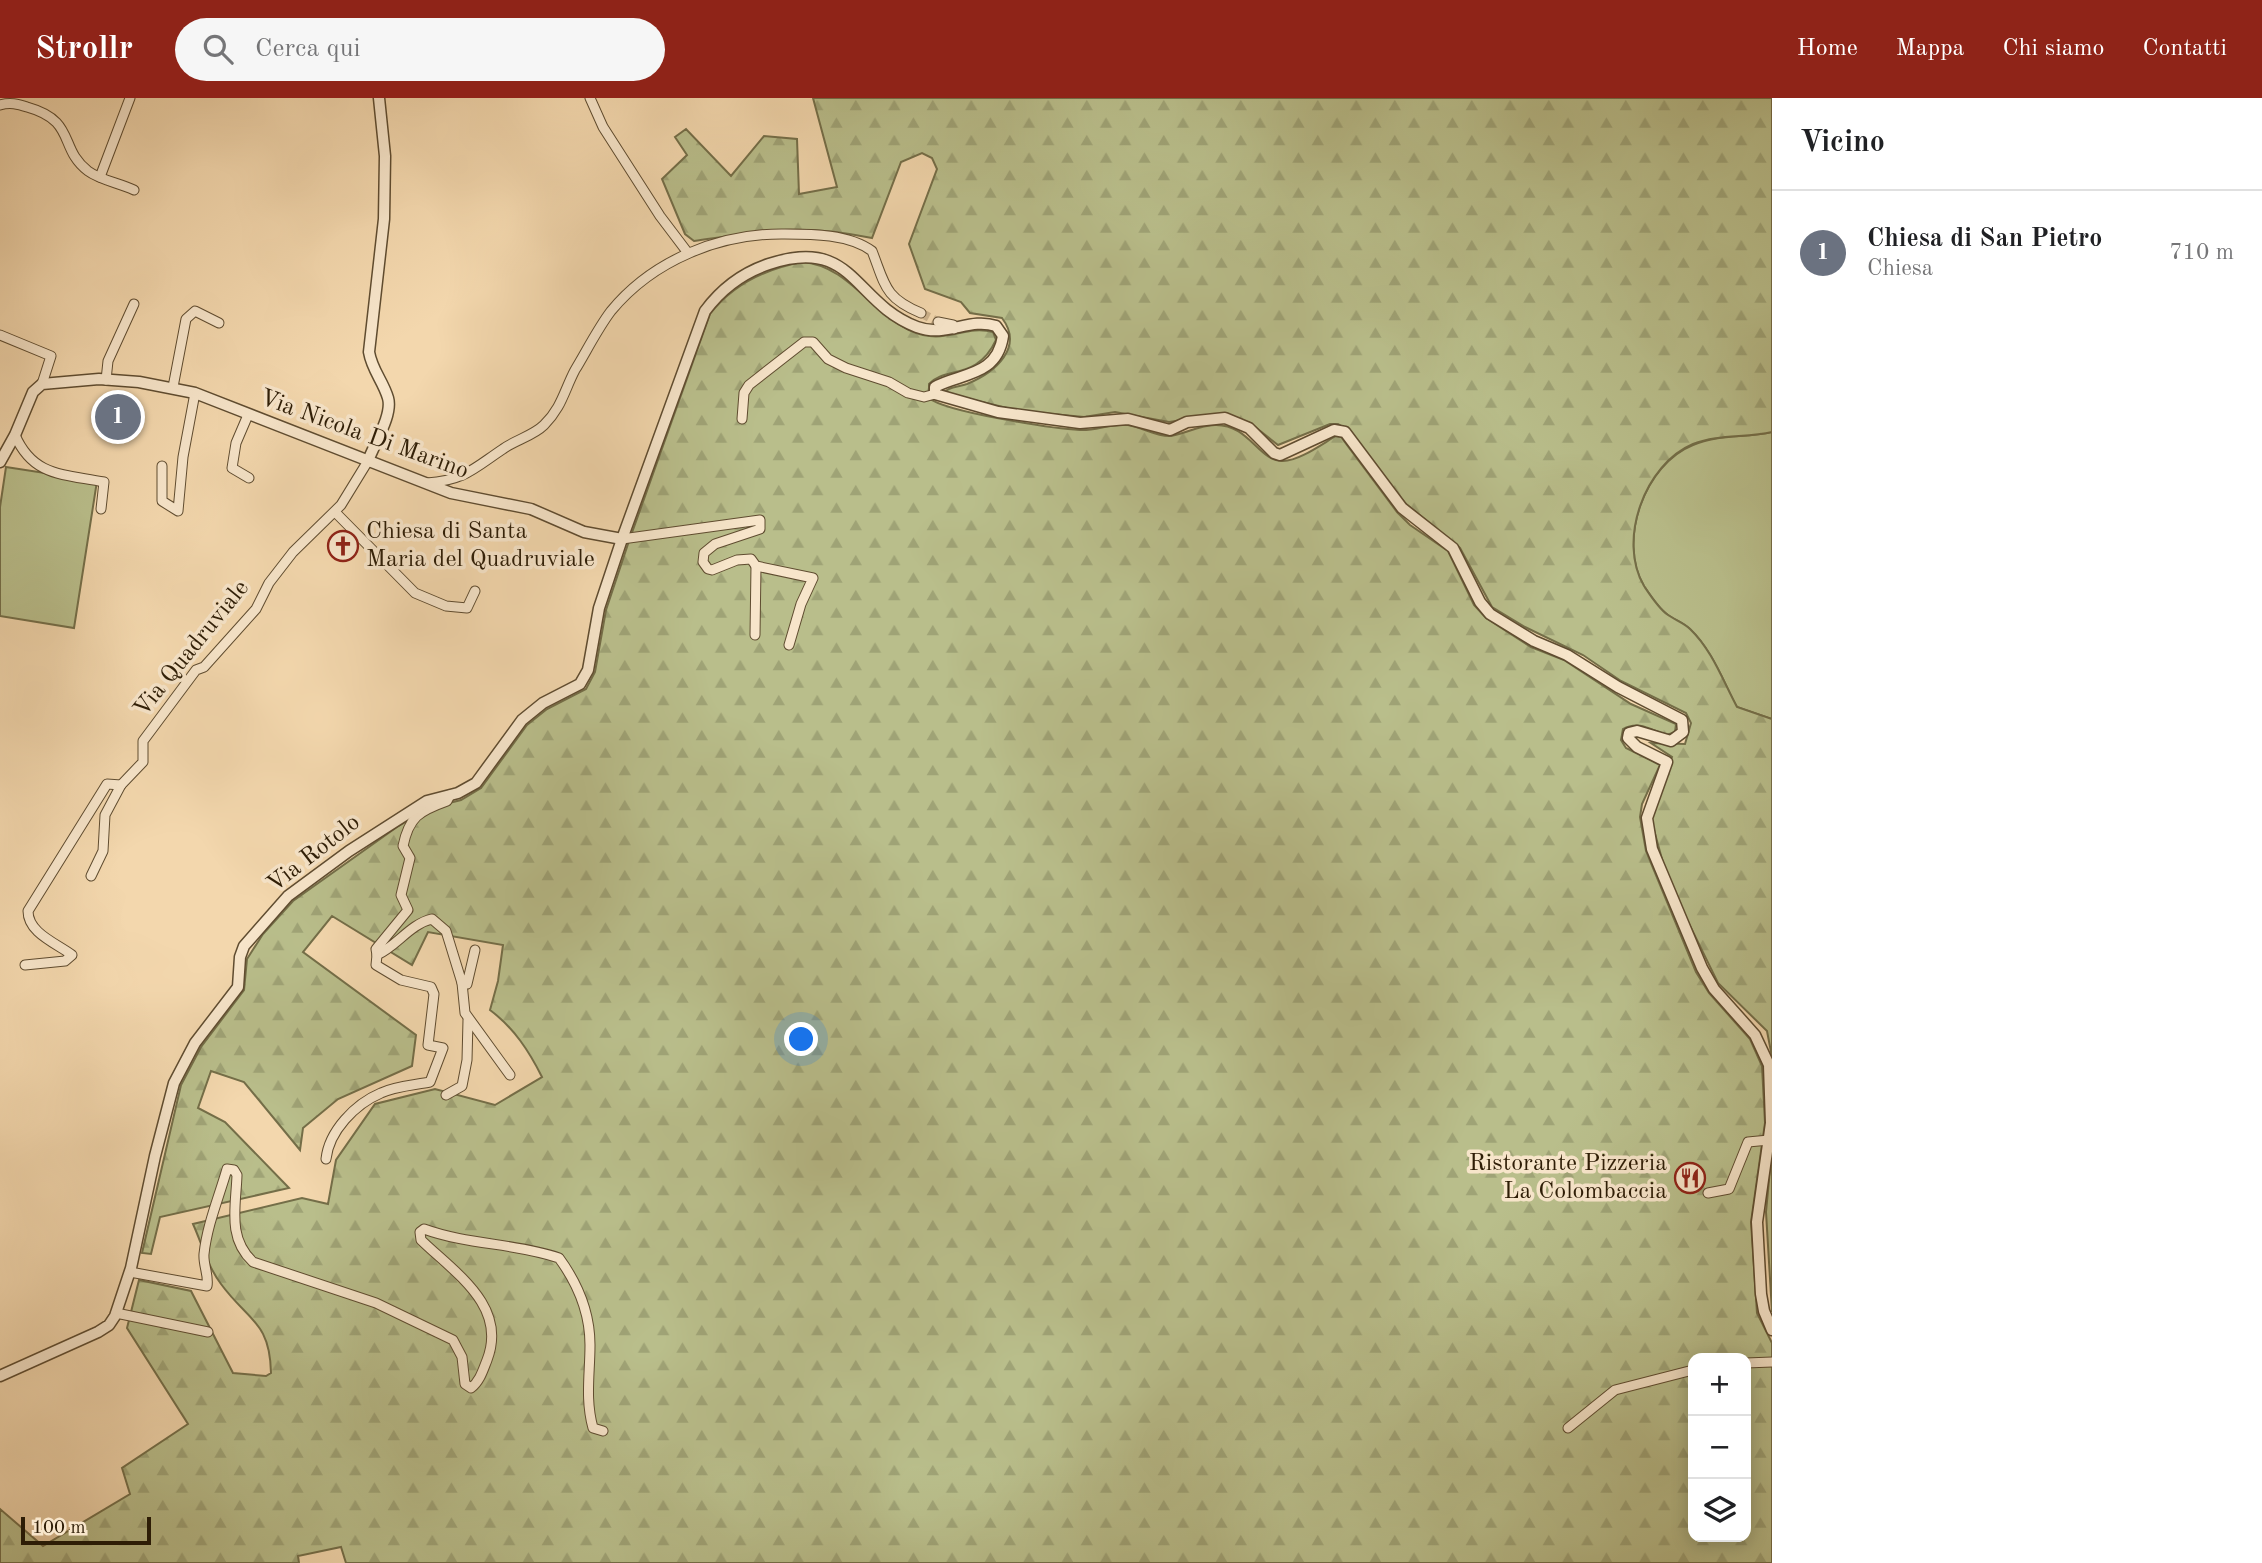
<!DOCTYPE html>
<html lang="it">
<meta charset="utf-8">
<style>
:root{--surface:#fff;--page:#f6f6f6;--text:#202124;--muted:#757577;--line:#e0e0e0;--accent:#8f2418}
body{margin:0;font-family:"Old Standard TT",serif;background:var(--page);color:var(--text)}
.controls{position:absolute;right:21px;bottom:21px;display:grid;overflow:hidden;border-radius:14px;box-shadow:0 4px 18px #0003}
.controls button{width:63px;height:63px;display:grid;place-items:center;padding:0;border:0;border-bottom:2px solid var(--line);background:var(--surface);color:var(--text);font:35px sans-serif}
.scale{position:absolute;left:21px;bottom:18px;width:130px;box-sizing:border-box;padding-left:7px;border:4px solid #2e1d06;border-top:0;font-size:19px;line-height:24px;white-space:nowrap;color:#2e1d06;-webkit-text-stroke:5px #f7e5ca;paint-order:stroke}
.you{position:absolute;left:802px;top:942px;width:24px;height:24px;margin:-18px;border:5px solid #fff;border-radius:50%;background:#1a73e8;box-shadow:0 0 0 10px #1a73e833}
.badge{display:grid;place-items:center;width:46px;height:46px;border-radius:50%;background:var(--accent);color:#fff;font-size:23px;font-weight:700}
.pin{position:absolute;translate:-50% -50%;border:4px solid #fff;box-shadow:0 2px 7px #0006}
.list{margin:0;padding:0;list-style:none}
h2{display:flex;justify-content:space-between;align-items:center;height:91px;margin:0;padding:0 28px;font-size:30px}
h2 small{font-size:23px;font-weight:400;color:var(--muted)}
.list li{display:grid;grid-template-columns:46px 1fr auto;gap:21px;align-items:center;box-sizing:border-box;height:126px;padding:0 28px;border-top:2px solid var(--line)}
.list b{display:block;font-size:26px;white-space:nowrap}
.list p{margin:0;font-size:23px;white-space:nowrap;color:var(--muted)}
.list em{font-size:23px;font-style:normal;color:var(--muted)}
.icon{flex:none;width:38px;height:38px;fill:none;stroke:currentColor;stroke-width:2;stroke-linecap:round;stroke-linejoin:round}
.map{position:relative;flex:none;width:1772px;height:1465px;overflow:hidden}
header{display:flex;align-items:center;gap:42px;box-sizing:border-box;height:98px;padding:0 35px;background:var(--accent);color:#fff}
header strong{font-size:33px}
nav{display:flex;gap:38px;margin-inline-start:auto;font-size:24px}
.search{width:490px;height:63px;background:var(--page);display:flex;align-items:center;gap:18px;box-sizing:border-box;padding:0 24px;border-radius:38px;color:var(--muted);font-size:26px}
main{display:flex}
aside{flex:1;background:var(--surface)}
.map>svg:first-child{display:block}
.grass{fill:#b9be8b;stroke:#746e48;stroke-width:2}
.forest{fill:url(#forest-firs);stroke:#746e48;stroke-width:2;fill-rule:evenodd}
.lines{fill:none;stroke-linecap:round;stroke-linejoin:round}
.minor-tunnel{stroke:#ccb28c;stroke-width:9;stroke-dasharray:9 4.5;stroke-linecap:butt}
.minor-casing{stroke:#5f4c30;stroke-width:11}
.tertiary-casing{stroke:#5f4c30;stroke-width:13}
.minor{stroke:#f7e5ca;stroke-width:9}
.tertiary{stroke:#f7e5ca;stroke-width:10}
.labels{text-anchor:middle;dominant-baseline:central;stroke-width:7;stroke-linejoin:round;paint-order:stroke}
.street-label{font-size:24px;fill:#2e1d06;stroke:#f7e5ca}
.poi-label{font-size:24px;fill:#2e1d06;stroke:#f7e5ca;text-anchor:start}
</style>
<header>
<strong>Strollr</strong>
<div class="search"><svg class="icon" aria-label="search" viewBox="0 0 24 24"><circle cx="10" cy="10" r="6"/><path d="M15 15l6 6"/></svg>Cerca qui</div>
<nav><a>Home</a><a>Mappa</a><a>Chi siamo</a><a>Contatti</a></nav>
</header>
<main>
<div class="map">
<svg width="1772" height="1465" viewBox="0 0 1772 1465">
<defs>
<pattern id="forest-firs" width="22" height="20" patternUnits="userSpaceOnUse" patternTransform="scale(1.75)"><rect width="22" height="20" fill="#b9be8b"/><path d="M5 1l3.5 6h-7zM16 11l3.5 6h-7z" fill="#9fa376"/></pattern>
</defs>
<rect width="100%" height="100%" fill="#f3d7ad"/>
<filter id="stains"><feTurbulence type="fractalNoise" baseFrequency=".00286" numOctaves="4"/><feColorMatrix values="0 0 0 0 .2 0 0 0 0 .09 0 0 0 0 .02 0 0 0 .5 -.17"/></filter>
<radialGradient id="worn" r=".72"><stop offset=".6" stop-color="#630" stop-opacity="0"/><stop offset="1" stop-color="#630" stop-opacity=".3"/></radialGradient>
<g class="grass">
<path d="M1772,334V621L1737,609C1723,583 1712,552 1690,531C1684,525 1675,522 1668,517C1659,511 1650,497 1644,488C1617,442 1645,366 1693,347C1718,336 1746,340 1772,334Z"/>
<polygon points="6,369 97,383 74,530 0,518 0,409"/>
</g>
<g class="forest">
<path d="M813,0H1772V334C1746,340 1718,336 1693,346C1645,366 1617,442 1644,488C1650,497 1659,511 1668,517C1675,522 1684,525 1690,531C1712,552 1723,583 1737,609L1772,621V959L1767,933L1718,885L1668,783L1651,721L1672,659L1651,645L1685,646L1691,625L1686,615L1621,583L1583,557L1525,529L1492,509L1460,450L1405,405L1348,332L1338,326H1330L1278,347L1250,325L1224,316L1169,324L1115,314L1084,319L1020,313L944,295C947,289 959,289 967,286C996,274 1024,249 1002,220L970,215L961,204L925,191L909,146L937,71L932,60L922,55L901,64L872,140C800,125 764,133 694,143L685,136L662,81L687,57L675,39L686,31L731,78L764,38L797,41L799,96L837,89Z"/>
<path d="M802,164C847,167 870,213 909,232C945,249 963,226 993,234L996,242C977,283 945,268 929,286V300C945,314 1055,331 1080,332C1096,333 1111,325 1128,327C1141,329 1156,338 1169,338C1180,338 1199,327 1215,327C1249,326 1259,364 1283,363C1299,363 1322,346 1336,338L1341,339L1397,414L1410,427L1448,453L1474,507L1486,520L1531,549L1564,562L1631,606L1676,626L1675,634L1667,637C1651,632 1639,622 1623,631L1621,642L1626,650L1660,667L1642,706L1640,719L1646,753L1696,874L1709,895L1750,941L1762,968L1765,1025L1751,1124L1757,1215L1772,1245V1465H346L341,1449L298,1458L299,1465H0V1411L43,1448L130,1396L122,1370L188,1326L127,1230L139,1182L191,1193L233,1275L266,1278L271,1275C270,1223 248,1223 221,1186C208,1169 202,1146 193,1126L302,1100L328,1106L336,1062L375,1006L435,991L495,1007L542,979C529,953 514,930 490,912L498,883L503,847L428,834L412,867L332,818L303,854L416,937L412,968L338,1001L303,1030L300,1052L244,984L211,973L198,1010L225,1024L289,1090L160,1119L151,1156L142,1155L181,987L201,949L244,892L247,861L263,836L293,803L397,729L429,710L461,702L481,690L527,627L547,611L586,591L595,574L606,512L629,443L710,216C733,186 765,171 802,164ZM1693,1260H1746V1439H1693Z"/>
<polygon points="1772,1050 1772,1214 1766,1114"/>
</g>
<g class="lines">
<polyline class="minor-tunnel" points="921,215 938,224"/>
<g class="minor-casing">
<g id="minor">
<polyline points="590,0 603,29 660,118 688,155"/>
<path d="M0,7C10,4 18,6 27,9C77,23 58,50 88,73C100,82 119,85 134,92"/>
<polyline points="100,79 130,0"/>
<polyline points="938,224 953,227 954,231"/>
<polyline points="0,237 51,258 42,286"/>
<polyline points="106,282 108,263 134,206"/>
<polyline points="173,289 186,221 195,213 219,225"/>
<polyline points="248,317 236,345 232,370 249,380"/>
<polyline points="742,321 744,295 749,287 804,244 813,244 828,261 846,270 889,284 908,295 924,299 935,296"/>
<path d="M15,337C33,379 64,376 104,384L101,411"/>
<polyline points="162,368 162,403 178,413 183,359 195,295"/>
<path d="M427,385C465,382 473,371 503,351C515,342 533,338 544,327C562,309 564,293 575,272C586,254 598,230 611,213C653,162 720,135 785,136C812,136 849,136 872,153C885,186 884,200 921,215"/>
<polyline points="335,414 415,495 446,508 467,510 475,493"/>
<polyline points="622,441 760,422 760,431 715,446 704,455 703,464 708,471 712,472 737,462 751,461 756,468 813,480 801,506 789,547"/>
<polyline points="755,537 756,468"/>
<path d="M450,697L447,703C419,713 409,719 403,748L410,760L401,797L408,812L376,851L377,857C397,848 410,826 432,821L446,833L462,885L467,886L475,852"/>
<polyline points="91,778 103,753 105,717 121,687"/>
<path d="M25,867L65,863L72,857C56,845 28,835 28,813L107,686L121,687L143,664V643L196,572L204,569L256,511L269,485L293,454L341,407L368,363"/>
<polyline points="462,885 465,915 510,977"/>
<polyline points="446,997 462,988 467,962 468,922"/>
<path d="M326,1061C329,1033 355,1006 381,995C396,988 415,987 430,984L443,950L428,947L434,896L431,889L401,882L376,867L377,857"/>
<polyline points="1708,1095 1729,1091 1748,1044 1769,1042"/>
<path d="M130,1174L207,1188C209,1177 203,1167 204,1156C207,1127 219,1099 227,1071L234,1072L237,1077C236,1108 227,1140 253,1164L376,1205L453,1242L462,1259L465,1286L471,1290C480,1283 483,1272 487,1262C508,1208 455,1175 421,1142L420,1134L424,1131C468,1147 515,1145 559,1160C578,1186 590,1214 590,1247C590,1276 585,1301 593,1330L603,1333"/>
<polyline points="116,1215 208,1234"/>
<polyline points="1746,1265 1772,1264"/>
<polyline points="1568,1330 1615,1292 1693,1272"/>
</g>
</g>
<g class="tertiary-casing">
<g id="tertiary">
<path d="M368,363C374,346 393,317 388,300C383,283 372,272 369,254L384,121L385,58L379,0"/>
<polyline points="0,364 15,337 33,294 42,286 99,281 139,284 195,295 451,395 531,411 584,434 622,441"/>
<path d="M0,1278L98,1234L109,1227L115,1218L131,1170L155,1058L174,985L195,945L238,889L240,859L244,848L288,798L349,753L427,703L458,695L476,685L522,622L543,605L580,586L588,572L599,510L622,441L705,213C722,190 742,175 769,166C855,138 852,204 917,229C947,240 969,219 996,228L1003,238C997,279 960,275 935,289V296L998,314L1080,325L1128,321L1170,332L1187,324L1225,320L1249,330L1274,355L1280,357L1334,332L1345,334L1402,410L1453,450L1480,504L1490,516L1534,543L1567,557L1618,589L1682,622L1683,634L1671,643L1637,633L1629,635L1628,640L1637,649L1667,664L1647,720L1652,751L1702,870L1714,891L1755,937L1769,967L1771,1025L1757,1124L1761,1196L1764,1213L1772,1232"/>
</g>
</g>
<use href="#minor" class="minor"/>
<use href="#tertiary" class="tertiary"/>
</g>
<defs>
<g id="church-ring" transform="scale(1.575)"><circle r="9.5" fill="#f7e5ca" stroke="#8f2418" stroke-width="1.5"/><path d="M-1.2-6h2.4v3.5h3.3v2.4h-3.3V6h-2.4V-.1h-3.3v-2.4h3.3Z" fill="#8f2418"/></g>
<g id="restaurant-ring" transform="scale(1.575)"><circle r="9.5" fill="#f7e5ca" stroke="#8f2418" stroke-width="1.5"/><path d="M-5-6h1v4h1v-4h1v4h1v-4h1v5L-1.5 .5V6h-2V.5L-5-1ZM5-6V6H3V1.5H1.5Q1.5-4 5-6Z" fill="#8f2418"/></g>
</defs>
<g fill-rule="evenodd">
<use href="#church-ring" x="343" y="448"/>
<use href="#restaurant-ring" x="1690" y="1080"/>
</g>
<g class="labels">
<g class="street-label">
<text transform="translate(364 337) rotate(20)">Via Nicola Di Marino</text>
<text transform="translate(192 551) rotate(-51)">Via Quadruviale</text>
<text transform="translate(314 756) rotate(-38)">Via Rotolo</text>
</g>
<g class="poi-label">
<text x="366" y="434">Chiesa di Santa<tspan x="366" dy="28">Maria del Quadruviale</tspan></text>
<text x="1667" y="1066" text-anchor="end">Ristorante Pizzeria<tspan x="1667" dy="28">La Colombaccia</tspan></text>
</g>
</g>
<rect width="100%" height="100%" filter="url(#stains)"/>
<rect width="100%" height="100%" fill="url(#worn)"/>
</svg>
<div class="controls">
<button>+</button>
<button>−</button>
<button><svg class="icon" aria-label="layers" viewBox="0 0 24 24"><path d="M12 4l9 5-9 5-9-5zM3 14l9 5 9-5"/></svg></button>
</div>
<div class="scale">100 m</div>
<div class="you"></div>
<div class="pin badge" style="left:118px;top:319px;background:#6b7280">1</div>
</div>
<aside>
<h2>Vicino<small></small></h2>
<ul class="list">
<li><span class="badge" style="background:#6b7280">1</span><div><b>Chiesa di San Pietro</b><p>Chiesa</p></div><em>710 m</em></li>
</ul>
</aside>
</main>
